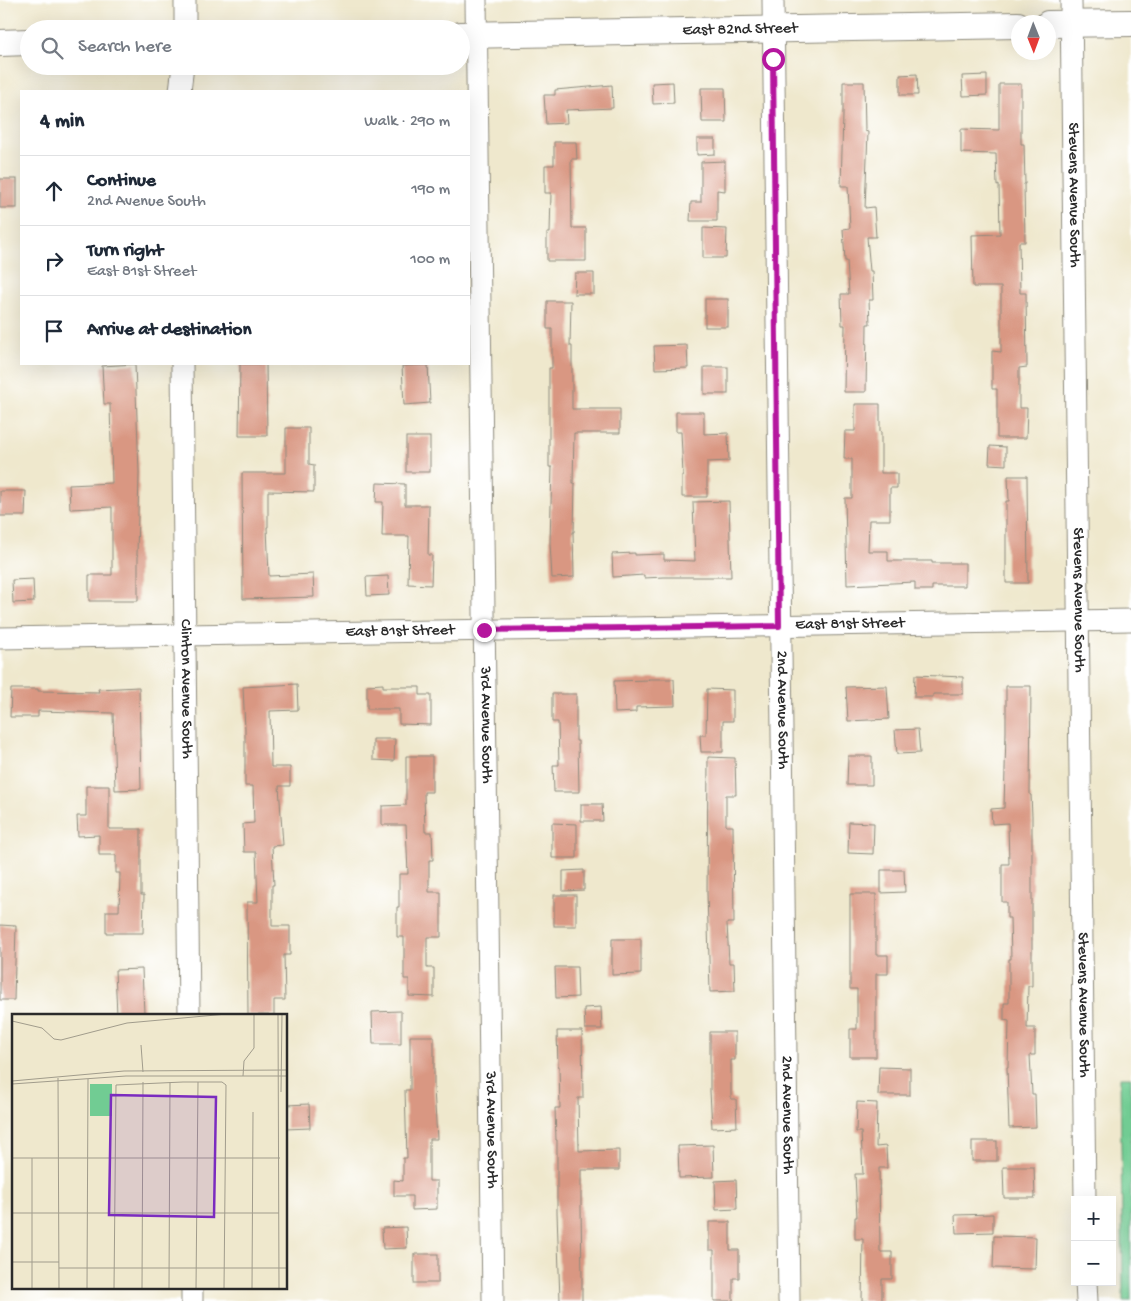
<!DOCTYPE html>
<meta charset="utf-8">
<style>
:root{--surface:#fff;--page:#f6f6f7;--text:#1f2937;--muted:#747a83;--line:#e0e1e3}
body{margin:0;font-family:"Gochi Hand",sans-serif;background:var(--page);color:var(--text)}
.controls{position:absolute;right:15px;bottom:15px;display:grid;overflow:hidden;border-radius:0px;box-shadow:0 5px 20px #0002}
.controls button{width:45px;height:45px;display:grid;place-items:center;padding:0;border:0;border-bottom:1px solid var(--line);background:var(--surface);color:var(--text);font:25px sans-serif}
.compass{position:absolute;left:1011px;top:15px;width:45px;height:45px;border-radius:50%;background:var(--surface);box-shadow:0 5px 20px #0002;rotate:179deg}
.stop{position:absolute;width:15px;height:15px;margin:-11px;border:4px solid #b5179e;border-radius:50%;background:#fff}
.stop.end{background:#b5179e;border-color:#fff;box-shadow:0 1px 5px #0008}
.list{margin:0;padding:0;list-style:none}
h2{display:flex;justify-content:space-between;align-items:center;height:65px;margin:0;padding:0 20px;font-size:21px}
h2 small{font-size:16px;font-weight:400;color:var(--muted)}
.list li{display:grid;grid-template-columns:32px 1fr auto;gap:15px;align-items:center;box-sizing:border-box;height:70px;padding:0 20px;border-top:1px solid var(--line)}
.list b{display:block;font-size:19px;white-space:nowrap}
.list p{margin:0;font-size:16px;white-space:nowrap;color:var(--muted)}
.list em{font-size:16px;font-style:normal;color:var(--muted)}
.icon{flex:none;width:28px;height:28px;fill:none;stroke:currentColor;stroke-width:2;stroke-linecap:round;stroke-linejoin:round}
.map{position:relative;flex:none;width:1131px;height:1301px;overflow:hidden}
.search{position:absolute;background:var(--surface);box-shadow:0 5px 20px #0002;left:20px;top:20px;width:450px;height:55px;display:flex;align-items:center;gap:12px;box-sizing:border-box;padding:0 18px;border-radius:28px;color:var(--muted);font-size:19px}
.panel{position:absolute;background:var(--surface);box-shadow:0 5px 20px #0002;left:20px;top:90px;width:450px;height:275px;border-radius:0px}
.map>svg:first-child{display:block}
.green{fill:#71cc93;stroke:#4e7c5f}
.building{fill:#d99782}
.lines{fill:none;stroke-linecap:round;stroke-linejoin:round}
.minor-casing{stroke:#8d8a7c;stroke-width:23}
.tertiary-casing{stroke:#8d8a7c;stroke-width:28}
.minor{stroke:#fff;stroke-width:21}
.tertiary{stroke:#fff;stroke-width:26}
.route{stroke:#b5179e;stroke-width:6}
.labels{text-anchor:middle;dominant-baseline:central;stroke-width:4.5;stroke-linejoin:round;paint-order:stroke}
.street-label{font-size:16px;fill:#2b2b2b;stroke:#fff}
.inset-road{fill:none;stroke:#a19c8c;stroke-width:1}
.view{fill:#7b2cbf;fill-opacity:0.15;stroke:#7b2cbf;stroke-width:2.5}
.inset-edge{fill:none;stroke:#2b2b2b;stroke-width:2.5}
</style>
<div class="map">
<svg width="1131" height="1301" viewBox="0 0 1131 1301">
<rect width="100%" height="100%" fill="#fff"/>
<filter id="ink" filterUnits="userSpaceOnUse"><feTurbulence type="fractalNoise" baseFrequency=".02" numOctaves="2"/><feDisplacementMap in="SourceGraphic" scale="10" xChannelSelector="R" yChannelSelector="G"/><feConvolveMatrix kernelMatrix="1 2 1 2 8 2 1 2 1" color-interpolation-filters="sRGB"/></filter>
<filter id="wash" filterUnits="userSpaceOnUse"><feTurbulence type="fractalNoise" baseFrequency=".0096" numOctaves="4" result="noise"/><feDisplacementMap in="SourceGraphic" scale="20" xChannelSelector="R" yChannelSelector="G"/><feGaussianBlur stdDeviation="1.12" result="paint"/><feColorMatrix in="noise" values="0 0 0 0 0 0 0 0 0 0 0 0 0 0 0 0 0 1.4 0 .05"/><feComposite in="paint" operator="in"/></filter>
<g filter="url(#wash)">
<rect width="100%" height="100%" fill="#efe8cd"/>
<polygon class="green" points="1120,1077 1131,1077 1131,1301 1123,1301"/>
<g id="blocks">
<g class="building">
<polygon points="917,74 918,95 900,95 900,75"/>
<polygon points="987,75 987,95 963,96 962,76"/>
<polygon points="673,82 674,103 653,104 652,83"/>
<polygon points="843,82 864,82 865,131 868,132 865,208 874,207 876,237 867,237 870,271 872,271 873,300 869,300 870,324 867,324 866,392 844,392 845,325 842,325 841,294 849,294 847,261 845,261 843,229 850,228 848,186 841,186 843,115"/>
<polygon points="999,84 1021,84 1021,144 1024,144 1025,184 1024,184 1025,242 1019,242 1020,293 1026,293 1027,367 1019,368 1019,408 1027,408 1026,438 997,438 997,389 992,389 992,351 1001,352 1001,287 973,287 972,235 1000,234 999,185 997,186 996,154 961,153 961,129 999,130"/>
<polygon points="612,85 613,108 566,110 567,123 546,124 544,95 555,95 555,90"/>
<polygon points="701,88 725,88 726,122 702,122"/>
<polygon points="697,139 715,139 715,154 697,155"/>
<polygon points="554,142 576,142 577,159 571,159 572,228 586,228 586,261 547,261 547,233 550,233 551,193 545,193 545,165 554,165"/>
<polygon points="725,161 725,191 717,190 717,221 690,221 691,202 701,202 701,162"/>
<rect x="0" y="179" width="17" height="29"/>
<polygon points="703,228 727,229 726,258 703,258"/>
<polygon points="575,273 594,273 594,294 574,294"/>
<rect x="705" y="299" width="23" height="28"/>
<polygon points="547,301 571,301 570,346 572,346 572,409 620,409 620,433 574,433 573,483 575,483 574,532 573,532 574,577 552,578 550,543 552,467 549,467 549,368 552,368 552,329 547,329"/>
<polygon points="687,345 688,368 655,369 654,346"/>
<polygon points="135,364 139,473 137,555 138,555 138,601 89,601 89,575 112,575 112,507 70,509 69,485 112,483 110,404 104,404 102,366"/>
<polygon points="240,364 266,364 267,436 239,436"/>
<polygon points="428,365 430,403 404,405 402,366"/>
<rect x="704" y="367" width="24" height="27"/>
<polygon points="855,404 880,404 880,432 881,432 881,473 897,473 897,488 890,488 890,520 869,520 868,551 888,551 888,561 932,561 932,563 965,563 965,586 932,586 932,590 915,590 915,582 847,585 845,498 852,498 852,459 844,459 845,431 855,431"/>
<polygon points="676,412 704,412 704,434 728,433 729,461 707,462 707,497 682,497 682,475 683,475 681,432 676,432"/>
<polygon points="286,428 309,428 309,464 314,465 314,492 268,491 268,527 267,527 269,576 313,574 314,597 243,599 242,473 286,473"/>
<rect x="406" y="437" width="24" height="35"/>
<polygon points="990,446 1006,447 1006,465 989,464"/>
<polygon points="1008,476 1027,476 1028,583 1006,583 1006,501 1009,501"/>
<polygon points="377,483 405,484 405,505 429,505 428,555 432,555 431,585 408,584 409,536 382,536 383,502 376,502"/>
<polygon points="0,491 26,491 25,516 0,516"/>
<polygon points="729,501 731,577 664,577 644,578 644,575 613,577 612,554 635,553 635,555 664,554 664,560 695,561 693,502"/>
<polygon points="388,576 389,595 367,596 366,577"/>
<polygon points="33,579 34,602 13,603 12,580"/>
<polygon points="915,675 963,677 963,694 933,694 933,697 914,697"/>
<polygon points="648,679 674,679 675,706 636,707 636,712 615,713 614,681 649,680"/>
<polygon points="297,684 298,710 270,711 271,767 290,767 290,786 279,786 283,845 272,846 274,885 272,885 272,926 290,926 290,955 284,955 285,1000 274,1000 274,1015 248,1015 247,902 258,902 256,852 244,852 243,824 254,823 253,786 245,786 245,729 243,687"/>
<polygon points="383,684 383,687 420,687 420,695 431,695 431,725 399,724 399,709 367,709 367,685"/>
<polygon points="887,686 889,719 848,721 846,687"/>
<polygon points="1006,686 1031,686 1030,795 1031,795 1032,816 1032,986 1028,986 1027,1028 1035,1028 1035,1055 1030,1055 1032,1094 1035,1094 1036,1127 1009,1128 1007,1067 1008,1067 1009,1021 1004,1020 1004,1003 1009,1003 1009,959 1011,959 1010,918 1007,918 1007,902 1002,902 1002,864 1009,864 1008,823 992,824 991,809 1004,808 1006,732"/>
<polygon points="139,687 141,789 115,790 113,713 38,711 38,717 10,717 11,689 38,689 38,691 99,692 98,689"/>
<polygon points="707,689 733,690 733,721 723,721 723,752 701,752 700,735 706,735"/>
<polygon points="552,694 576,694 576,741 578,741 579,792 554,792 553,765 559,765 558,722 552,722"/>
<polygon points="918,729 920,753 897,754 895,730"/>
<polygon points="373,739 395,739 394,761 373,760"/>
<polygon points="406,756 432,756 432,792 424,792 425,832 432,832 433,860 429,860 429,892 441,892 441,937 427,937 427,968 434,968 434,997 409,996 409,979 404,979 404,937 397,937 397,907 399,907 399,874 408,874 406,825 382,825 382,806 406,805"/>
<polygon points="848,756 872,756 872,785 847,785"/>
<polygon points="708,757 735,758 736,795 726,795 726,826 733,826 734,923 727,923 729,963 734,963 735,991 710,992 707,893"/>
<polygon points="86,786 109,786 109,829 141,829 141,895 144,895 143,933 106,933 106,911 119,911 120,873 116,873 116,855 99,855 99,835 78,836 77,816 86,816"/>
<polygon points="581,804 602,804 603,821 581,821"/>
<polygon points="849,822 874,823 873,854 848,853"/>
<polygon points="552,823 577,824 577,858 552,858"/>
<polygon points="584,870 584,890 563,891 563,871"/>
<polygon points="881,870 904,870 905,892 881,893"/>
<polygon points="850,894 876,894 876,955 888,955 888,974 876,974 876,1057 850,1057 850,1029 857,1029 857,989 850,989"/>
<rect x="554" y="895" width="22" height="31"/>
<polygon points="0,925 16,926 14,1000 0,1000"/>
<polygon points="612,939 641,939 641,974 612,975"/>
<polygon points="555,967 577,967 578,997 556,998"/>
<polygon points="142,969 144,1013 117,1015 115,970"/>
<polygon points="601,1007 602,1029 585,1029 584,1008"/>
<polygon points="401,1011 401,1044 373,1044 372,1012"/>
<polygon points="557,1031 582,1031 583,1098 578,1098 579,1151 619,1150 619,1170 581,1170 581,1208 582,1280 582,1301 560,1301 557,1212 557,1140 556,1140 555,1108 560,1108 559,1066 558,1066"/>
<polygon points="710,1032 735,1032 735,1060 731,1060 731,1099 736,1099 737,1127 712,1128 710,1091"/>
<polygon points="410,1036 434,1036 434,1089 437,1139 429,1139 429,1181 437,1181 437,1209 412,1210 412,1196 394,1196 394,1180 403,1181 403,1158 407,1158 405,1090 410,1090"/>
<polygon points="879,1067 910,1068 910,1095 878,1095"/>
<polygon points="857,1102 877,1103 876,1147 886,1146 887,1168 879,1168 880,1252 892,1252 892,1279 882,1279 882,1301 862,1301 863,1239 855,1239 855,1217 857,1217 855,1174 863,1174 861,1132 856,1132"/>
<polygon points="309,1104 310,1128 286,1129 286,1105"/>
<rect x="972" y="1141" width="25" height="20"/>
<polygon points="713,1145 714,1177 679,1178 678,1146"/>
<polygon points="1003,1167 1034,1167 1035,1198 1004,1198"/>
<polygon points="736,1180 737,1209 716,1210 715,1181"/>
<polygon points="993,1214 993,1232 956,1233 955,1215"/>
<polygon points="709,1222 730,1222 730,1250 739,1250 739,1278 733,1278 733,1301 714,1301 714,1250 709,1250"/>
<polygon points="406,1227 407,1248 383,1249 382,1228"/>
<polygon points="994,1236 1036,1237 1035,1269 993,1268"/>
<rect x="414" y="1254" width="24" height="29"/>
</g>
</g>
</g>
<g filter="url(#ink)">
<use href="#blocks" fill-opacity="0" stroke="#8d8a7c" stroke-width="1"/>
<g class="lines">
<g class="minor-casing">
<g id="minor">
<polyline points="185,0 185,29"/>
<path id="s1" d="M476,0L493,1301"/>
<path id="s2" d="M773,0L789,1301"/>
<path id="s3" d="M1071,0L1085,1200"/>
<polyline points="180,91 183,66"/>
<path id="s4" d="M182,364L189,1015"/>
<path id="s5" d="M0,638L1131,620"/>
<polyline points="1086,1282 1087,1301"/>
<polyline points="192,1287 192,1301"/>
</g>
</g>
<g class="tertiary-casing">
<g id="tertiary">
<polyline points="1048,24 1131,23"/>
<path id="s6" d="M461,35L1018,25"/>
<polyline points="0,43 29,42"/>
</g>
</g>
<use href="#minor" class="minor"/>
<use href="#tertiary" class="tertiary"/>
</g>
</g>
<g class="lines" filter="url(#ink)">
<polyline class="route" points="484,630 779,626 773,59"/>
</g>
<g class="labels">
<g class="street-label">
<text stroke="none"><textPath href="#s6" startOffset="279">East 82nd Street</textPath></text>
<text stroke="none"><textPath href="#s3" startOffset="195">Stevens Avenue South</textPath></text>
<text stroke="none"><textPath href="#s3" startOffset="600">Stevens Avenue South</textPath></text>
<text stroke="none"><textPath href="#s5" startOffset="850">East 81st Street</textPath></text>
<text stroke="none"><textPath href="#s5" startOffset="400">East 81st Street</textPath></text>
<text stroke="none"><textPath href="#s4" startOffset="325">Clinton Avenue South</textPath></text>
<text stroke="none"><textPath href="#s2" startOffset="710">2nd Avenue South</textPath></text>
<text stroke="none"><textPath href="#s1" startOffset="725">3rd Avenue South</textPath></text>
<text stroke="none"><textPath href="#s3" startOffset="1005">Stevens Avenue South</textPath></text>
<text stroke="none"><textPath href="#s2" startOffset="1115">2nd Avenue South</textPath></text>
<text stroke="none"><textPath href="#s1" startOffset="1130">3rd Avenue South</textPath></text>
</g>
</g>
<g transform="translate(12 1014)">
<rect width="275" height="275" fill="#efe8cd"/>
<path d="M78,70H100V102H78Z" fill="#71cc93"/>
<path class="inset-road" d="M42,0H166M266,0L267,275M0,7L30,14L42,25L49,26L115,9L215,0M129,31L131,58M231,62L232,47L242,34V0M46,64L47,275M0,67L112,57L275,56M0,70L114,62H275M269,78L270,0M0,144H268M0,199H267M0,248H47M47,254H275M20,275V144M75,275L76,65M102,275L104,71L171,68H210L214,71L212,275M130,275L131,68M157,275L158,68M184,275L186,68M240,275L241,98"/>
<path class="view" d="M99,81L204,83L202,203L97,201Z"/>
<rect width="275" height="275" class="inset-edge"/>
</g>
</svg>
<div class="controls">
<button>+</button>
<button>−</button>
</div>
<svg class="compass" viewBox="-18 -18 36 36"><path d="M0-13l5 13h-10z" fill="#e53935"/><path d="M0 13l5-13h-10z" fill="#747a83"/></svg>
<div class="stop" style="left:773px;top:59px"></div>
<div class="stop end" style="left:484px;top:630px"></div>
<div class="search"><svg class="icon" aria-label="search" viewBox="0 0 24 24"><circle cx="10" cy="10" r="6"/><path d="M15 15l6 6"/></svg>Search here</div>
<section class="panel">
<h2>4 min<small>Walk · 290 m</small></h2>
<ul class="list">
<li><svg class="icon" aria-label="ahead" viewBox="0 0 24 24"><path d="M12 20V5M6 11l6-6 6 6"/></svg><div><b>Continue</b><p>2nd Avenue South</p></div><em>190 m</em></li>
<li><svg class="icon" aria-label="right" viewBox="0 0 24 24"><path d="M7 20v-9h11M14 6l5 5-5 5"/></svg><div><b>Turn right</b><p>East 81st Street</p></div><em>100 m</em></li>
<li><svg class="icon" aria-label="arrive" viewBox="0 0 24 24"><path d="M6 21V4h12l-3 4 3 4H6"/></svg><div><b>Arrive at destination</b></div></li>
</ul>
</section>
</div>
